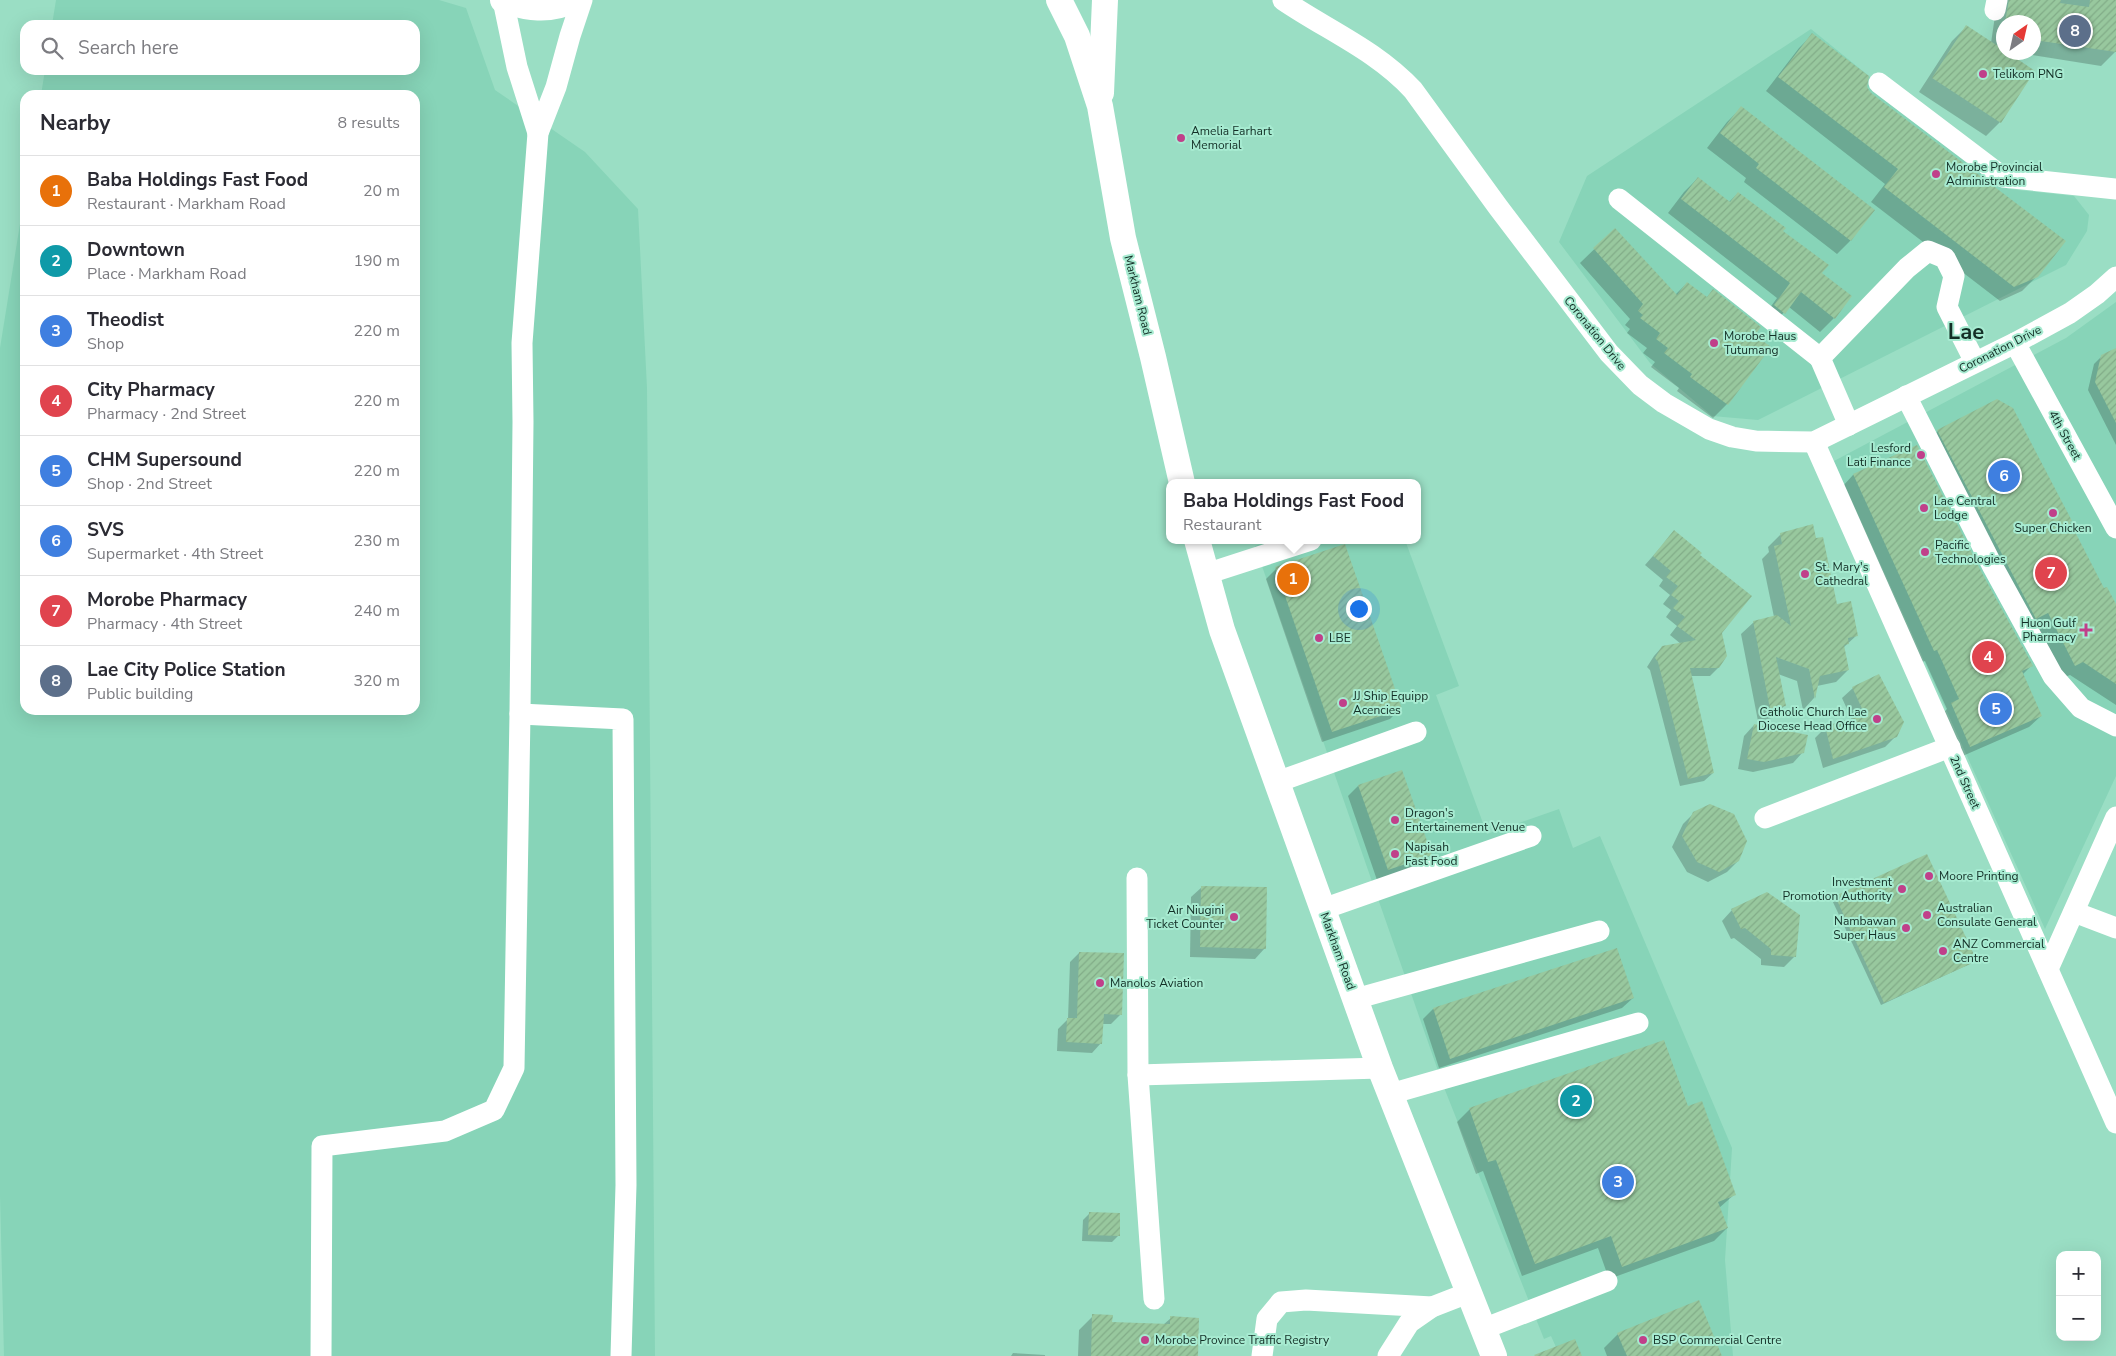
<!DOCTYPE html>
<meta charset="utf-8">
<style>
:root{--surface:#fff;--page:#f7f7f7;--text:#2b2b33;--muted:#7c7c81;--line:#e1e1e2;--accent:#111827}
body{margin:0;font-family:"Nunito Sans",sans-serif;background:var(--page);color:var(--text)}
.controls{position:absolute;right:15px;bottom:15px;display:grid;overflow:hidden;border-radius:10px;box-shadow:0 5px 20px #0002}
.controls button{width:45px;height:45px;display:grid;place-items:center;padding:0;border:0;border-bottom:1px solid var(--line);background:var(--surface);color:var(--text);font:25px sans-serif}
.compass{position:absolute;left:1996px;top:15px;width:45px;height:45px;border-radius:50%;background:var(--surface);box-shadow:0 5px 20px #0002;rotate:34deg}
.you{position:absolute;left:1358px;top:608px;width:18px;height:18px;margin:-12px;border:4px solid #fff;border-radius:50%;background:#1a73e8;box-shadow:0 0 0 8px #1a73e833}
.badge{display:grid;place-items:center;width:32px;height:32px;border-radius:50%;background:var(--accent);color:#fff;font-size:16px;font-weight:700}
.pin{position:absolute;translate:-50% -50%;border:2px solid #fff;box-shadow:0 1px 5px #0006}
.popup{position:absolute;left:1166px;top:479px;width:255px;height:65px;box-sizing:border-box;display:grid;place-content:center;border-radius:10px;background:var(--surface);filter:drop-shadow(0 1px 4px #0005);font-size:16px;white-space:nowrap;color:var(--muted)}
.popup b{font-size:19px;color:var(--text)}
.popup::after{content:'';position:absolute;left:50%;top:100%;margin-left:-10px;border:10px solid transparent;border-top-color:var(--surface)}
.list{margin:0;padding:0;list-style:none}
h2{display:flex;justify-content:space-between;align-items:center;height:65px;margin:0;padding:0 20px;font-size:21px}
h2 small{font-size:16px;font-weight:400;color:var(--muted)}
.list li{display:grid;grid-template-columns:32px 1fr auto;gap:15px;align-items:center;box-sizing:border-box;height:70px;padding:0 20px;border-top:1px solid var(--line)}
.list b{display:block;font-size:19px;white-space:nowrap}
.list p{margin:0;font-size:16px;white-space:nowrap;color:var(--muted)}
.list em{font-size:16px;font-style:normal;color:var(--muted)}
.icon{flex:none;width:28px;height:28px;fill:none;stroke:currentColor;stroke-width:2;stroke-linecap:round;stroke-linejoin:round}
.map{position:relative;flex:none;width:2116px;height:1356px;overflow:hidden}
.search{position:absolute;background:var(--surface);box-shadow:0 5px 20px #0002;left:20px;top:20px;width:400px;height:55px;display:flex;align-items:center;gap:12px;box-sizing:border-box;padding:0 18px;border-radius:15px;color:var(--muted);font-size:19px}
.panel{position:absolute;background:var(--surface);box-shadow:0 5px 20px #0002;left:20px;top:90px;width:400px;height:625px;border-radius:15px}
.map>svg:first-child{display:block}
.built{fill:#87d4b8}
.shadow{fill:#0003}
.building{fill:url(#building-hatch)}
.lines{fill:none;stroke-linecap:round;stroke-linejoin:round}
.minor{stroke:#fff;stroke-width:21}
.major{stroke:#fff;stroke-width:26}
.poi-dot{fill:#c0408a;stroke:#a7ebd1;stroke-width:2}
.labels{text-anchor:middle;dominant-baseline:central;stroke-width:4;stroke-linejoin:round;paint-order:stroke}
.poi-label{font-size:12px;fill:#132f26;stroke:#a7ebd1;text-anchor:start}
.street-label{font-size:12px;fill:#132f26;stroke:#a7ebd1}
.town-label{font-size:22px;font-weight:bold;fill:#132f26;stroke:#a7ebd1}
</style>
<div class="map">
<svg width="2116" height="1356" viewBox="0 0 2116 1356">
<defs>
<pattern id="building-hatch" width="6" height="6" patternUnits="userSpaceOnUse" patternTransform="scale(1.25)"><rect width="6" height="6" fill="#98c89e"/><path d="M-1 1l2-2M0 6l6-6M5 7l2-2" fill="none" stroke="#82ac88"/></pattern>
</defs>
<rect width="100%" height="100%" fill="#9adec4"/>
<g class="built">
<polygon points="56,0 439,0 466,8 495,90 585,152 638,209 647,388 655,1356 4,1356 0,1195 0,348 25,193 25,710 415,710 415,95 41,95 45,70 415,70 415,25 52,25"/>
<polygon points="1811,29 2008,189 2074,196 2089,215 2087,231 2066,265 1758,420 1712,416 1650,363 1559,242 1587,176"/>
<polygon points="2116,302 2116,776 2045,929 1834,461 2066,338"/>
<polygon points="1270,540 1405,540 1459,686 1436,695 1487,834 1559,809 1573,848 1600,836 1732,1148 1725,1260 1733,1356 1560,1356 1551,1336 1544,1339 1443,1085 1255,546"/>
</g>
<g class="shadow">
<polygon points="2004,0 2116,0 2116,42 2115,52 2101,66 2013,52 2034,52 2034,22 2004,22 2004,52 2033,71 2000,122 1986,136 1919,92 1952,41 1966,27 1991,43 1996,9"/>
<polygon points="1813,34 2037,276 2022,291 2000,301 1871,202 1885,184 1766,91 1799,48"/>
<polygon points="1741,108 1874,210 1850,241 1837,254 1744,182 1746,178 1707,148 1727,122"/>
<polygon points="1698,178 1729,202 1738,193 1782,232 1821,273 1834,318 1820,332 1789,307 1770,327 1761,320 1777,298 1668,213 1684,192"/>
<polygon points="1615,229 1675,295 1687,283 1706,298 1713,291 1753,336 1769,347 1727,404 1713,418 1677,391 1679,388 1651,367 1655,362 1643,353 1647,348 1627,333 1630,329 1625,325 1630,319 1580,263"/>
<polygon points="2116,349 2116,445 2088,390 2094,364 2102,356"/>
<polygon points="1938,431 2069,522 2103,590 2116,607 2116,705 2070,675 2062,678 1925,444"/>
<polygon points="1916,447 1981,573 2032,665 2023,674 2041,716 2029,727 1958,758 1940,716 1947,709 1925,661 1922,662 1842,487 1853,475"/>
<polygon points="1674,532 1699,555 1720,633 1718,668 1710,676 1690,676 1713,773 1704,781 1680,786 1650,670 1647,667 1654,656 1662,647 1681,644 1670,635 1677,626 1666,617 1671,610 1663,604 1670,595 1659,586 1663,580 1645,565"/>
<polygon points="1781,534 1836,606 1857,635 1843,648 1848,670 1836,682 1817,686 1814,698 1803,710 1797,681 1778,674 1784,706 1772,718 1758,721 1741,634 1754,622 1774,617 1762,559 1769,552 1768,547"/>
<polygon points="1276,569 1400,709 1390,719 1322,742 1266,579"/>
<polygon points="1853,688 1896,736 1885,747 1823,768 1815,738 1826,727 1852,720 1842,698"/>
<polygon points="1754,725 1803,752 1793,763 1753,772 1738,769 1744,736"/>
<polygon points="1358,786 1430,855 1420,865 1377,880 1348,796"/>
<polygon points="1694,813 1738,861 1727,872 1708,882 1687,872 1672,847 1683,824"/>
<polygon points="1202,887 1265,948 1255,959 1190,957 1191,897"/>
<polygon points="1835,897 1976,961 1881,1005 1832,900"/>
<polygon points="1732,910 1795,956 1784,967 1761,965 1761,959 1734,938 1731,939 1722,921"/>
<polygon points="1616,950 1633,998 1622,1008 1439,1068 1423,1019 1433,1009"/>
<polygon points="1079,953 1121,1014 1111,1024 1102,1024 1101,1043 1092,1053 1057,1051 1058,1029 1068,1019 1070,962"/>
<polygon points="1687,1108 1735,1194 1719,1208 1727,1228 1714,1241 1609,1279 1598,1248 1522,1276 1483,1171 1476,1174 1457,1122 1470,1109"/>
<polygon points="1089,1214 1118,1236 1112,1242 1082,1241 1083,1220"/>
<polygon points="1093,1316 1111,1323 1163,1325 1171,1318 1197,1356 1078,1356 1079,1330"/>
<polygon points="1618,1334 1721,1356 1607,1356 1604,1348"/>
<polygon points="1013,1353 1045,1355 1045,1356 1011,1356"/>
</g>
<g class="building">
<polygon points="2009,0 2061,0 2060,3 2089,7 2090,0 2116,0 2116,52 2034,40 2034,22 2005,22"/>
<polygon points="1966,25 2004,50 2004,52 2007,52 2035,71 2001,123 1932,78"/>
<polygon points="1812,33 1869,76 1867,87 1871,93 2066,241 2038,277 2014,287 1884,187 1898,169 1778,77"/>
<polygon points="1741,106 1875,210 1851,241 1756,168 1759,164 1720,133"/>
<polygon points="1698,177 1730,202 1738,192 1786,228 1783,231 1829,265 1822,273 1852,296 1835,319 1801,292 1785,314 1774,305 1790,283 1681,199"/>
<polygon points="1615,228 1677,295 1687,282 1707,297 1713,289 1761,327 1755,335 1771,347 1728,405 1690,377 1692,374 1664,353 1668,348 1656,339 1660,333 1640,318 1643,315 1638,311 1643,304 1593,248"/>
<polygon points="2116,348 2116,423 2095,382 2101,355"/>
<polygon points="1997,399 2013,408 2072,521 2070,522 2104,588 2107,587 2116,604 2116,684 2083,662 2075,666 2048,613 2036,619 1937,430"/>
<polygon points="1917,445 1982,573 2033,666 2022,671 2042,716 1970,747 1951,703 1959,699 1937,650 1934,651 1853,474"/>
<polygon points="1813,524 1816,538 1823,537 1837,604 1851,601 1858,636 1848,638 1849,644 1844,645 1849,670 1820,676 1815,699 1809,669 1776,657 1786,706 1770,709 1753,621 1777,615 1791,626 1774,546 1782,544 1780,533"/>
<polygon points="1674,530 1702,553 1700,555 1752,596 1722,633 1727,656 1719,668 1690,668 1714,773 1688,779 1658,662 1655,658 1662,646 1696,640 1677,626 1685,617 1673,608 1679,601 1671,595 1678,586 1666,577 1671,571 1653,556"/>
<polygon points="1345,544 1402,709 1332,732 1275,567"/>
<polygon points="1879,674 1904,722 1897,737 1833,759 1825,726 1865,715 1852,687"/>
<polygon points="1754,724 1808,735 1804,753 1764,762 1747,759"/>
<polygon points="1402,770 1432,855 1388,870 1358,785"/>
<polygon points="1710,804 1734,814 1747,841 1739,861 1719,872 1697,862 1682,836 1693,812"/>
<polygon points="1927,854 1977,961 1884,1003 1835,896"/>
<polygon points="1201,886 1267,887 1266,949 1200,947"/>
<polygon points="1767,892 1800,915 1796,957 1771,955 1771,949 1745,928 1741,929 1731,909"/>
<polygon points="1617,948 1634,998 1450,1059 1433,1008"/>
<polygon points="1079,952 1124,953 1122,1015 1104,1014 1102,1044 1066,1042 1067,1018 1077,1018"/>
<polygon points="1664,1040 1688,1106 1702,1101 1736,1195 1718,1202 1728,1228 1622,1267 1611,1236 1535,1264 1496,1160 1488,1162 1469,1108"/>
<polygon points="1089,1212 1120,1213 1120,1236 1088,1235"/>
<polygon points="1699,1300 1722,1356 1627,1356 1617,1333"/>
<polygon points="1092,1314 1113,1315 1112,1322 1170,1324 1170,1316 1199,1318 1198,1356 1091,1356"/>
<polygon points="1575,1339 1582,1356 1535,1356 1534,1355"/>
</g>
<g class="lines">
<g class="minor">
<polyline points="503,0 517,67 538,133"/>
<path d="M1283,0C1327,30 1376,50 1413,90L1498,207L1609,353L1640,385L1664,403L1709,429L1732,437L1756,441L1814,442L2015,343L2070,313L2097,294L2116,277"/>
<polyline points="1995,10 1997,0"/>
<polyline points="1879,83 2003,177 2116,189"/>
<polyline points="1619,199 1820,358"/>
<polyline points="2015,343 2116,528"/>
<polyline points="1906,396 1993,567 2053,676 2081,708 2116,726"/>
<polyline points="1849,425 1820,358 1907,268 1928,251 1945,258 1954,276 1947,307 1975,362"/>
<polyline points="1814,442 2116,1123"/>
<polyline points="1206,574 1311,540"/>
<polyline points="520,714 623,719 626,1185 621,1356"/>
<polyline points="1277,782 1416,732"/>
<polyline points="1765,818 1950,747"/>
<polyline points="1137,878 1138,1075 1154,1299"/>
<polyline points="1323,909 1531,836"/>
<polyline points="2074,912 2116,928"/>
<polyline points="2048,969 2116,817"/>
<polyline points="1355,999 1599,931"/>
<polyline points="1138,1075 1380,1068"/>
<polyline points="1390,1094 1638,1023"/>
<polyline points="1483,1329 1607,1281"/>
<polyline points="321,1356 322,1146 445,1131 494,1110 514,1068 520,714 523,422 522,343 538,133 556,87 570,36 582,0"/>
<polyline points="1262,1356 1267,1319 1281,1302 1306,1300 1432,1307"/>
<polyline points="1388,1356 1409,1323 1432,1307 1468,1293"/>
</g>
<g class="major">
<path d="M503,0C526,8 550,12 572,0"/>
<polyline points="1059,0 1077,36 1100,106 1123,238 1153,357 1182,483"/>
<polyline points="1101,93 1105,0"/>
<polyline points="1197,540 1222,630 1380,1068 1494,1356"/>
</g>
</g>
<g class="poi-dot">
<circle cx="1983" cy="74" r="5"/>
<circle cx="1181" cy="138" r="5"/>
<circle cx="1936" cy="174" r="5"/>
<circle cx="1714" cy="343" r="5"/>
<circle cx="1921" cy="455" r="5"/>
<circle cx="1924" cy="508" r="5"/>
<circle cx="2053" cy="513" r="5"/>
<circle cx="1925" cy="552" r="5"/>
<circle cx="1805" cy="574" r="5"/>
<path d="M2083.5 622.5h5v5h5v5h-5v5h-5v-5h-5v-5h5z"/>
<circle cx="1319" cy="638" r="5"/>
<circle cx="1343" cy="703" r="5"/>
<circle cx="1877" cy="719" r="5"/>
<circle cx="1395" cy="820" r="5"/>
<circle cx="1395" cy="854" r="5"/>
<circle cx="1929" cy="876" r="5"/>
<circle cx="1902" cy="889" r="5"/>
<circle cx="1927" cy="915" r="5"/>
<circle cx="1234" cy="917" r="5"/>
<circle cx="1906" cy="928" r="5"/>
<circle cx="1943" cy="951" r="5"/>
<circle cx="1100" cy="983" r="5"/>
<circle cx="1145" cy="1340" r="5"/>
<circle cx="1643" cy="1340" r="5"/>
</g>
<g class="labels">
<g class="poi-label">
<text x="1993" y="74">Telikom PNG</text>
<text x="1191" y="131">Amelia Earhart<tspan x="1191" dy="14">Memorial</tspan></text>
<text x="1946" y="167">Morobe Provincial<tspan x="1946" dy="14">Administration</tspan></text>
<text x="1724" y="336">Morobe Haus<tspan x="1724" dy="14">Tutumang</tspan></text>
<text x="1911" y="448" text-anchor="end">Lesford<tspan x="1911" dy="14">Lati Finance</tspan></text>
<text x="1934" y="501">Lae Central<tspan x="1934" dy="14">Lodge</tspan></text>
<text x="2053" y="528" text-anchor="middle">Super Chicken</text>
<text x="1935" y="545">Pacific<tspan x="1935" dy="14">Technologies</tspan></text>
<text x="1815" y="567">St. Mary's<tspan x="1815" dy="14">Cathedral</tspan></text>
<text x="2076" y="623" text-anchor="end">Huon Gulf<tspan x="2076" dy="14">Pharmacy</tspan></text>
<text x="1329" y="638">LBE</text>
<text x="1353" y="696">JJ Ship Equipp<tspan x="1353" dy="14">Acencies</tspan></text>
<text x="1867" y="712" text-anchor="end">Catholic Church Lae<tspan x="1867" dy="14">Diocese Head Office</tspan></text>
<text x="1405" y="813">Dragon's<tspan x="1405" dy="14">Entertainement Venue</tspan></text>
<text x="1405" y="847">Napisah<tspan x="1405" dy="14">Fast Food</tspan></text>
<text x="1939" y="876">Moore Printing</text>
<text x="1892" y="882" text-anchor="end">Investment<tspan x="1892" dy="14">Promotion Authority</tspan></text>
<text x="1937" y="908">Australian<tspan x="1937" dy="14">Consulate General</tspan></text>
<text x="1224" y="910" text-anchor="end">Air Niugini<tspan x="1224" dy="14">Ticket Counter</tspan></text>
<text x="1896" y="921" text-anchor="end">Nambawan<tspan x="1896" dy="14">Super Haus</tspan></text>
<text x="1953" y="944">ANZ Commercial<tspan x="1953" dy="14">Centre</tspan></text>
<text x="1110" y="983">Manolos Aviation</text>
<text x="1155" y="1340">Morobe Province Traffic Registry</text>
<text x="1653" y="1340">BSP Commercial Centre</text>
</g>
<g class="street-label">
<text transform="translate(1138 295) rotate(76)">Markham Road</text>
<text transform="translate(1595 333) rotate(51)">Coronation Drive</text>
<text transform="translate(2000 349) rotate(-27)">Coronation Drive</text>
<text transform="translate(2065 435) rotate(61)">4th Street</text>
<text transform="translate(1965 782) rotate(66)">2nd Street</text>
<text transform="translate(1338 951) rotate(70)">Markham Road</text>
</g>
<g class="town-label">
<text x="1966" y="332">Lae</text>
</g>
</g>
</svg>
<div class="controls">
<button>+</button>
<button>−</button>
</div>
<svg class="compass" viewBox="-18 -18 36 36"><path d="M0-13l5 13h-10z" fill="#e53935"/><path d="M0 13l5-13h-10z" fill="#7c7c81"/></svg>
<div class="you"></div>
<div class="pin badge" style="left:1293px;top:579px;background:#e8710a">1</div>
<div class="popup"><b>Baba Holdings Fast Food</b>Restaurant</div>
<div class="pin badge" style="left:1576px;top:1101px;background:#0f9aa8">2</div>
<div class="pin badge" style="left:1618px;top:1182px;background:#3f7fe0">3</div>
<div class="pin badge" style="left:1988px;top:657px;background:#e0444e">4</div>
<div class="pin badge" style="left:1996px;top:709px;background:#3f7fe0">5</div>
<div class="pin badge" style="left:2004px;top:476px;background:#3f7fe0">6</div>
<div class="pin badge" style="left:2051px;top:573px;background:#e0444e">7</div>
<div class="pin badge" style="left:2075px;top:31px;background:#5c6f8a">8</div>
<div class="search"><svg class="icon" aria-label="search" viewBox="0 0 24 24"><circle cx="10" cy="10" r="6"/><path d="M15 15l6 6"/></svg>Search here</div>
<section class="panel">
<h2>Nearby<small>8 results</small></h2>
<ul class="list">
<li><span class="badge" style="background:#e8710a">1</span><div><b>Baba Holdings Fast Food</b><p>Restaurant · Markham Road</p></div><em>20 m</em></li>
<li><span class="badge" style="background:#0f9aa8">2</span><div><b>Downtown</b><p>Place · Markham Road</p></div><em>190 m</em></li>
<li><span class="badge" style="background:#3f7fe0">3</span><div><b>Theodist</b><p>Shop</p></div><em>220 m</em></li>
<li><span class="badge" style="background:#e0444e">4</span><div><b>City Pharmacy</b><p>Pharmacy · 2nd Street</p></div><em>220 m</em></li>
<li><span class="badge" style="background:#3f7fe0">5</span><div><b>CHM Supersound</b><p>Shop · 2nd Street</p></div><em>220 m</em></li>
<li><span class="badge" style="background:#3f7fe0">6</span><div><b>SVS</b><p>Supermarket · 4th Street</p></div><em>230 m</em></li>
<li><span class="badge" style="background:#e0444e">7</span><div><b>Morobe Pharmacy</b><p>Pharmacy · 4th Street</p></div><em>240 m</em></li>
<li><span class="badge" style="background:#5c6f8a">8</span><div><b>Lae City Police Station</b><p>Public building</p></div><em>320 m</em></li>
</ul>
</section>
</div>
